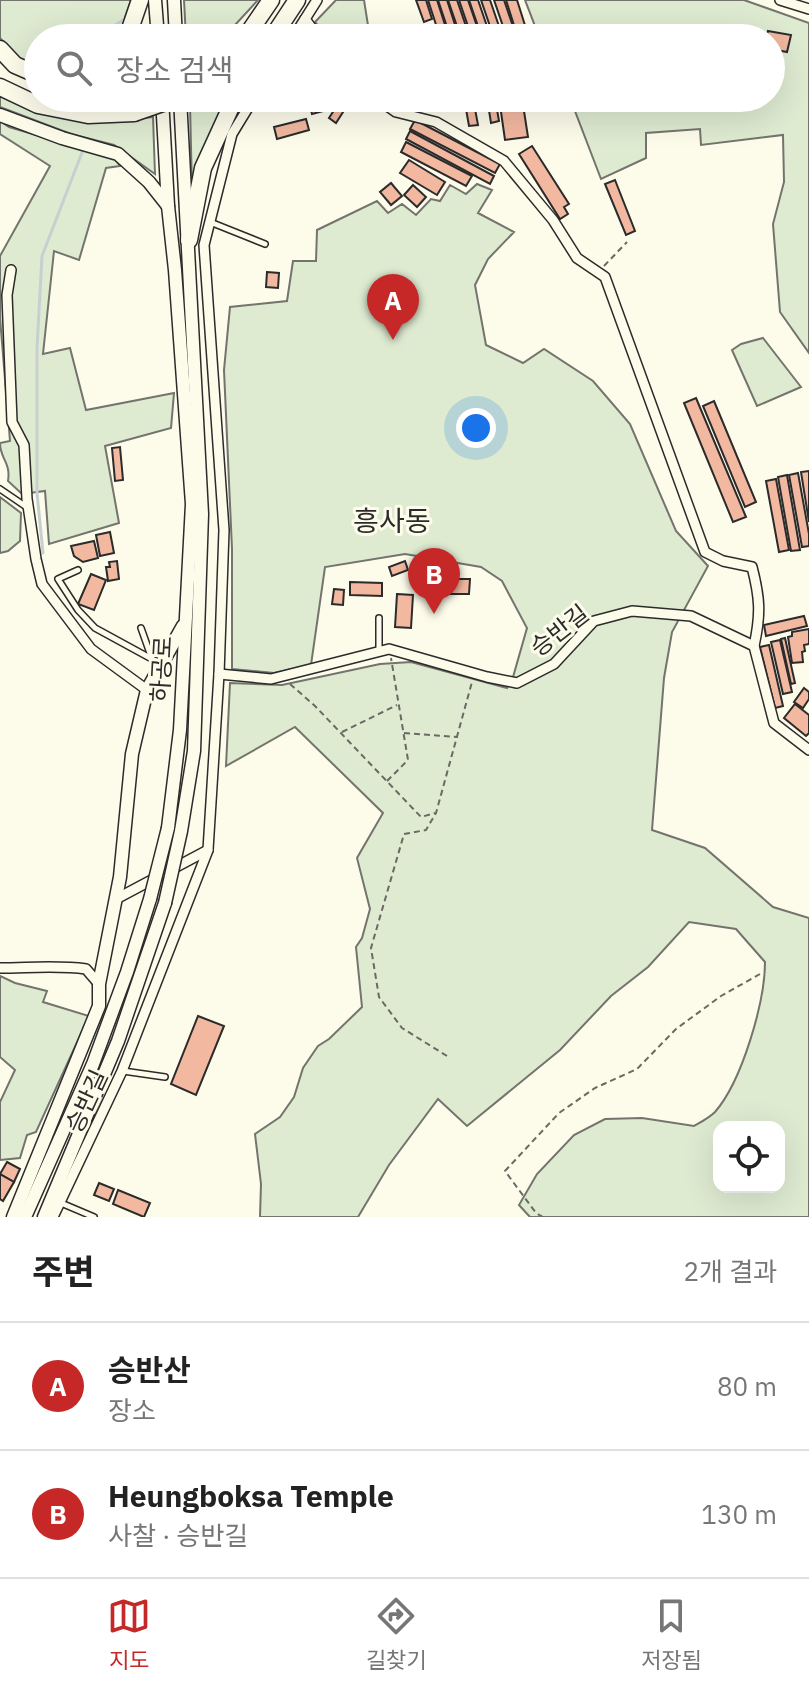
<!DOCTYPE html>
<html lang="ko">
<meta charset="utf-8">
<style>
:root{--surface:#fff;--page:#f2f2f2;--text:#222;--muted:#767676;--line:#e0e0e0;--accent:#c62828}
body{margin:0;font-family:"IBM Plex Sans","Noto Sans KR",sans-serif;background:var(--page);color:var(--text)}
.controls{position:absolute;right:24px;bottom:24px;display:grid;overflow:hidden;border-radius:16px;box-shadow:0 8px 32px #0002}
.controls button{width:72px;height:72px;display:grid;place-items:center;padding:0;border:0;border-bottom:2px solid var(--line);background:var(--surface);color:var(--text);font:40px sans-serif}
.you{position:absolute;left:476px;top:428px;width:28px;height:28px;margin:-20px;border:6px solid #fff;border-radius:50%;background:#1a73e8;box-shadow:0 0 0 12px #1a73e833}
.badge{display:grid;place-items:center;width:52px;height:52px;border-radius:50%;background:var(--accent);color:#fff;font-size:26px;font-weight:700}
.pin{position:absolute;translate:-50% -66px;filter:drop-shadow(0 2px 4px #0008)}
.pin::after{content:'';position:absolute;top:42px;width:28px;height:24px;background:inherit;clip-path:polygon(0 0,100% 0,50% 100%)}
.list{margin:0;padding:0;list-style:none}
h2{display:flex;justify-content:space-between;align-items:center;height:104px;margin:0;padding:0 32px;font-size:34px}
h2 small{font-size:26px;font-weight:400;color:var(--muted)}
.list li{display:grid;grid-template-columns:52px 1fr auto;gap:24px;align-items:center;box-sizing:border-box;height:128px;padding:0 32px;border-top:2px solid var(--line)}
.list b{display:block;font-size:30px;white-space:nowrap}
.list p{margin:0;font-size:26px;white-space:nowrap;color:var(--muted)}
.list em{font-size:26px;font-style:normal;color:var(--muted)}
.icon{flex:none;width:44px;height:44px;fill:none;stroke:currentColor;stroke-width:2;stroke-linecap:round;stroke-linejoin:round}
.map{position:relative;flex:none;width:809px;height:1217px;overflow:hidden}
.search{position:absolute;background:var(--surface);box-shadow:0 8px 32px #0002;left:24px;right:24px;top:24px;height:88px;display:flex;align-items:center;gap:20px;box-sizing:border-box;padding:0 28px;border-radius:44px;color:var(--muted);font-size:30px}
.sheet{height:360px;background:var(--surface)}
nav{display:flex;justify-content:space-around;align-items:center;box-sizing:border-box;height:112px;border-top:2px solid var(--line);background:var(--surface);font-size:22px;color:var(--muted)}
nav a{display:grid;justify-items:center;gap:4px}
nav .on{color:var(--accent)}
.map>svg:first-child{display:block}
.green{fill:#deebd1;stroke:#74746e;stroke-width:2;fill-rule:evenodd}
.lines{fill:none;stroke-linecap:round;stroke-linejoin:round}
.stream{stroke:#c7d0d0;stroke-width:3}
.building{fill:#f2b8a0;stroke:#2b2b2b;stroke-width:2}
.lane-casing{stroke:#2b2b2b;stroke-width:8}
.street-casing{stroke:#2b2b2b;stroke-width:12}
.secondary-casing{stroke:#2b2b2b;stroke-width:15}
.highway-casing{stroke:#2b2b2b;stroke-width:19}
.path{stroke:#6a6964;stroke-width:2;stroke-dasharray:6 4;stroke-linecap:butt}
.lane{stroke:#fdfbea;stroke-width:5}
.street{stroke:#fdfbea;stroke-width:9}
.secondary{stroke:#fdfbea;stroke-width:12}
.highway{stroke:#fdfbea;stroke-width:16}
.secondary-bridge-casing{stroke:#2b2b2b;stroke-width:15;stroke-linecap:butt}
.highway-bridge-casing{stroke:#2b2b2b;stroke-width:19;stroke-linecap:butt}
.secondary-bridge{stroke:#fdfbea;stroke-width:12}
.highway-bridge{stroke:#fdfbea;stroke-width:16}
.labels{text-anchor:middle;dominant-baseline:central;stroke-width:6;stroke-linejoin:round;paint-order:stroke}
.street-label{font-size:24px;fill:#2b2b2b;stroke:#fdfbea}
.quarter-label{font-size:28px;fill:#2b2b2b;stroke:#fdfbea}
</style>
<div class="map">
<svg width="809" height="1217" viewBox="0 0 809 1217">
<rect width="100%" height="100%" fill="#fdfbea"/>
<g class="green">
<polygon points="0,0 131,0 118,38 38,38 38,66 24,63 0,38"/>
<polygon points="184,0 258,0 223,38 186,38"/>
<polygon points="336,0 364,0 370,38 328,38 315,22"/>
<polygon points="525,0 744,0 809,23 809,353 780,312 773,224 784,182 783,135 701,145 700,129 646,133 646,158 601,179 570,98 771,98 771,38 553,38 550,26 535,26"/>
<path d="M0,93C58,124 89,124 153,117L155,174L114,145L71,134L0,107Z"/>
<polygon points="196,98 228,98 192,190 190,104"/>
<path d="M0,121L9,127L114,158L120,166L106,168L79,260L54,251L43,354L70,348L86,410L174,393L171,428L105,446L119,523L49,544L45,491L22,494L8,481C11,462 0,459 0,443L10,441L0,318V256L50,166L0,134Z"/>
<path d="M477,184L492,190L478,213L514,232L488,259L475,285L486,345L523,363L544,349L593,381L630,424L676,531L708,566L672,632L664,678L652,830L705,848L773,907L809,918V1217H530L519,1205L537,1174L574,1135L605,1119L642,1118L694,1126C701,1122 709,1118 715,1112C742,1081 765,1002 765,962L736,929L689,922L648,967L611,996L560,1050L467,1126L438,1099L389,1165L358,1217H260L261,1184L255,1134L280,1117L294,1097L303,1068L318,1046L329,1039L362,1007L356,947L362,938L370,909L357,858L383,813L295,727L226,766L230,683L282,685L380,664L411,662L507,688L513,677L527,628L502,581L481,567L405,554L325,567L311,665L274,673L232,669V549L224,370L230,307L287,301L293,261H316L317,230L377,201L388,213L402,204L416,215L431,199L440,201L450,185L466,194ZM719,1127H779V1187H719Z"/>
<polygon points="763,338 801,387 757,406 732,350 741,344"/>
<polygon points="0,497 21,513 20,541 8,551 0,553"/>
<polygon points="0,976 15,983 47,991 43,1002 89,1016 36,1132 27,1135 20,1158 0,1160 0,1102 15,1070 0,1057"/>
</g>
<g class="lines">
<g class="stream">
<polyline points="94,38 128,17"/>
<polyline points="43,553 37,493 37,348 42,256 83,150"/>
</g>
</g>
<g class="building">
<polygon points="416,0 426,0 432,19 424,22"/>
<polygon points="428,0 437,0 447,31 439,34"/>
<polygon points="438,0 447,0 458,34 450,36"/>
<polygon points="448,0 457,0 470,38 461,38"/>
<polygon points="459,0 468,0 481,38 472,38"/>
<polygon points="469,0 478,0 491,38 482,38"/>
<polygon points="481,0 490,0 503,38 494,38"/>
<polygon points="494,0 504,0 517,38 507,38"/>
<polygon points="506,0 517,0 529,38 518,38"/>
<polygon points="768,31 791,35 787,52 771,49 771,38 766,38"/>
<polygon points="308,98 324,98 327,110 312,114"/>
<polygon points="342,98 352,98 336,123 329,118"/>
<polygon points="464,98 473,98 478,125 469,126"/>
<polygon points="487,98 495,98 499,121 491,123"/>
<polygon points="499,98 522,98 528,137 505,140"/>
<polygon points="306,119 309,130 277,139 274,127"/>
<polygon points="415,120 500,164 495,173 410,129"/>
<polygon points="410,131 494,176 490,184 406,139"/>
<polygon points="406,142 472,176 466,186 401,152"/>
<polygon points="532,146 569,204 564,207 568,214 560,219 519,154"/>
<polygon points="409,160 445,182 437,195 400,173"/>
<polygon points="615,180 635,231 626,235 605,184"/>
<polygon points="391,183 402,196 391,205 380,192"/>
<polygon points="413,185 426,197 417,207 404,195"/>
<polygon points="267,272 279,273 278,288 266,287"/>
<polygon points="696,398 746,517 733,522 684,403"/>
<polygon points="714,401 756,502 745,507 703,406"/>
<polygon points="120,447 123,480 115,481 112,448"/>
<polygon points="809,471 809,522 801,472"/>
<polygon points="798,473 809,534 809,546 802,547 789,475"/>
<polygon points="787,475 800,550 791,551 778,477"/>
<polygon points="776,479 789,550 779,552 766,481"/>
<polygon points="110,532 114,553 100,556 96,535"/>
<polygon points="94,541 98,558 83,562 74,556 71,546"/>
<polygon points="117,561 119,579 108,581 106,567 110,567 109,562"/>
<polygon points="405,561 408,570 392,576 389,567"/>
<polygon points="91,574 106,580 94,610 78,604"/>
<polygon points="448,579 470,579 469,594 448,594"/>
<polygon points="350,582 382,583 382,596 350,595"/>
<polygon points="334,589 344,590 343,605 332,604"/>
<polygon points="397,594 413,595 411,628 395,627"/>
<polygon points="804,616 807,626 766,636 764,625"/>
<polygon points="809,629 809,644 804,645 805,651 802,652 803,662 792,663 788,637 792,636 792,632"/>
<polygon points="785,638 795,683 791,684 781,639"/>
<polygon points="780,640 792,692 783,694 771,642"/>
<polygon points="769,645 783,706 775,708 760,647"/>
<polygon points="804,688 809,692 809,699 803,708 794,702"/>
<polygon points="795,704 809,715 809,733 806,736 784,718"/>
<polygon points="198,1016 224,1026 196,1095 171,1084"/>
<polygon points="7,1162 20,1169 14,1182 0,1174"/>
<polygon points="0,1174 14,1182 3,1201 0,1199"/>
<polygon points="99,1183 114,1189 109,1201 94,1195"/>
<polygon points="118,1190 150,1203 144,1217 113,1204"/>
</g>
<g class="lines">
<g class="lane-casing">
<g id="lane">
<polyline points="210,222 265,244"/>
<polyline points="0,489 28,508"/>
<polyline points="78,570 58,579 78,610 95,628 161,664"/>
<polyline points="379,618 379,650"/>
<polyline points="141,628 152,659"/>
<polyline points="123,1071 165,1077"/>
<polyline points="61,1203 94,1217"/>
</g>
</g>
<g class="street-casing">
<g id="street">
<polyline points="780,0 809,9"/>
<polyline points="305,19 319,38"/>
<polyline points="293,38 317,0"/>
<path d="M376,98L396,112L436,122L504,161L553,220L577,258L605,277L705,552L723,561L752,567C760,598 761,614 754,646"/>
<polyline points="11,270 7,295 12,422 24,445 27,499 36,559 42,584 91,649 147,690"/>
<polyline points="219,674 271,679 389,649 487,677 517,683 554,664 594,621 632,611 691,616 754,646 774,723 809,750"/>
<polyline points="116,899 208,850"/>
<path d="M0,968C28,968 58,965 86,969L99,984"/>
<polyline points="53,1217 122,1071 208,850 219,674 224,530 204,245 232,134 254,98"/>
</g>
</g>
<g class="secondary-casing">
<g id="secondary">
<polyline points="155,0 158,38"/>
<polyline points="174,0 176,38"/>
<polyline points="162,98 168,206 175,270 192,504 180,730 168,828"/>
<polyline points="180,98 202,514 194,751 181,831"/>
<polyline points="0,115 62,138 118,154 149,182 168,206"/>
<polyline points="13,1217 99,1006 99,984 120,877 132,754 147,690 183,626"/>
<polyline points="25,1217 93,1064 127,972 150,899"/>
<polyline points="44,1217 118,1041 165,903"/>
</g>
</g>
<g class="highway-casing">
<g id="highway">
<polyline points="127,38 140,0"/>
<polyline points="245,38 271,0"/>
<polyline points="272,38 297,0"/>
<polyline points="0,49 15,65 38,75"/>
<polyline points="0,87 38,105 88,115 134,113"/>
<polyline points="189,240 203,168 235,98"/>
</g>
</g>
<g class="path">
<polyline points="604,266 627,242"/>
<polyline points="290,684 315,706 421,817 435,813"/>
<polyline points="342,732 397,705"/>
<polyline points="404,733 458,737"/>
<polyline points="387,781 408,760 391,658"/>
<polyline points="447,1056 402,1028 379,997 371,948 404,834 426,830 436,813 472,682"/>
<polyline points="543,1217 536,1213 505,1171 559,1113 595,1088 637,1069 676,1029 721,996 760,974"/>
</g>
<use href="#lane" class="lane"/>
<use href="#street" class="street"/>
<use href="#secondary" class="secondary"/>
<use href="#highway" class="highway"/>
<g class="secondary-bridge-casing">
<g id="secondary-bridge">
<polyline points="150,899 168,828"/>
<polyline points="165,903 181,831"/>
</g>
</g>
<g class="highway-bridge-casing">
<polyline id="highway-bridge" points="134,113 177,98"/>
</g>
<use href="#secondary-bridge" class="secondary-bridge"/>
<use href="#highway-bridge" class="highway-bridge"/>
</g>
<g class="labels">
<g class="street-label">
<text transform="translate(559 630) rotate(-38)">승반길</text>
<text transform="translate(161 669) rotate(-87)">하공로</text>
<text transform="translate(86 1101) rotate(-65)">승반길</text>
</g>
<g class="quarter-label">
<text x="392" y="520">흥사동</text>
</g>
</g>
</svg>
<div class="controls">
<button><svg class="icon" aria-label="locate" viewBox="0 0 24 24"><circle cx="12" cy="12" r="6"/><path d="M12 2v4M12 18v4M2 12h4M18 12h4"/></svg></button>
</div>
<div class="you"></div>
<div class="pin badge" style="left:393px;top:340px">A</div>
<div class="pin badge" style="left:434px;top:614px">B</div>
<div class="search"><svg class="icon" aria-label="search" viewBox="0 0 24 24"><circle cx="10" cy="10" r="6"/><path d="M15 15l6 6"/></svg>장소 검색</div>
</div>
<section class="sheet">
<h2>주변<small>2개 결과</small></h2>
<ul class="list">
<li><span class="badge">A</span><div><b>승반산</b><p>장소</p></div><em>80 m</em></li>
<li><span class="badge">B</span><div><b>Heungboksa Temple</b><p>사찰 · 승반길</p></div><em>130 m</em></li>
</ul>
</section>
<nav>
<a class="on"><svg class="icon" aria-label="map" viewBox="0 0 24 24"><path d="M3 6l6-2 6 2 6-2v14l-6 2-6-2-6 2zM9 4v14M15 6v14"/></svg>지도</a>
<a><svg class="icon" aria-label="directions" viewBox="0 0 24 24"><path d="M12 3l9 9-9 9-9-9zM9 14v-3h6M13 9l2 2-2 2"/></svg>길찾기</a>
<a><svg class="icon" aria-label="saved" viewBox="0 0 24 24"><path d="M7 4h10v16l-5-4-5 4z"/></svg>저장됨</a>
</nav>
